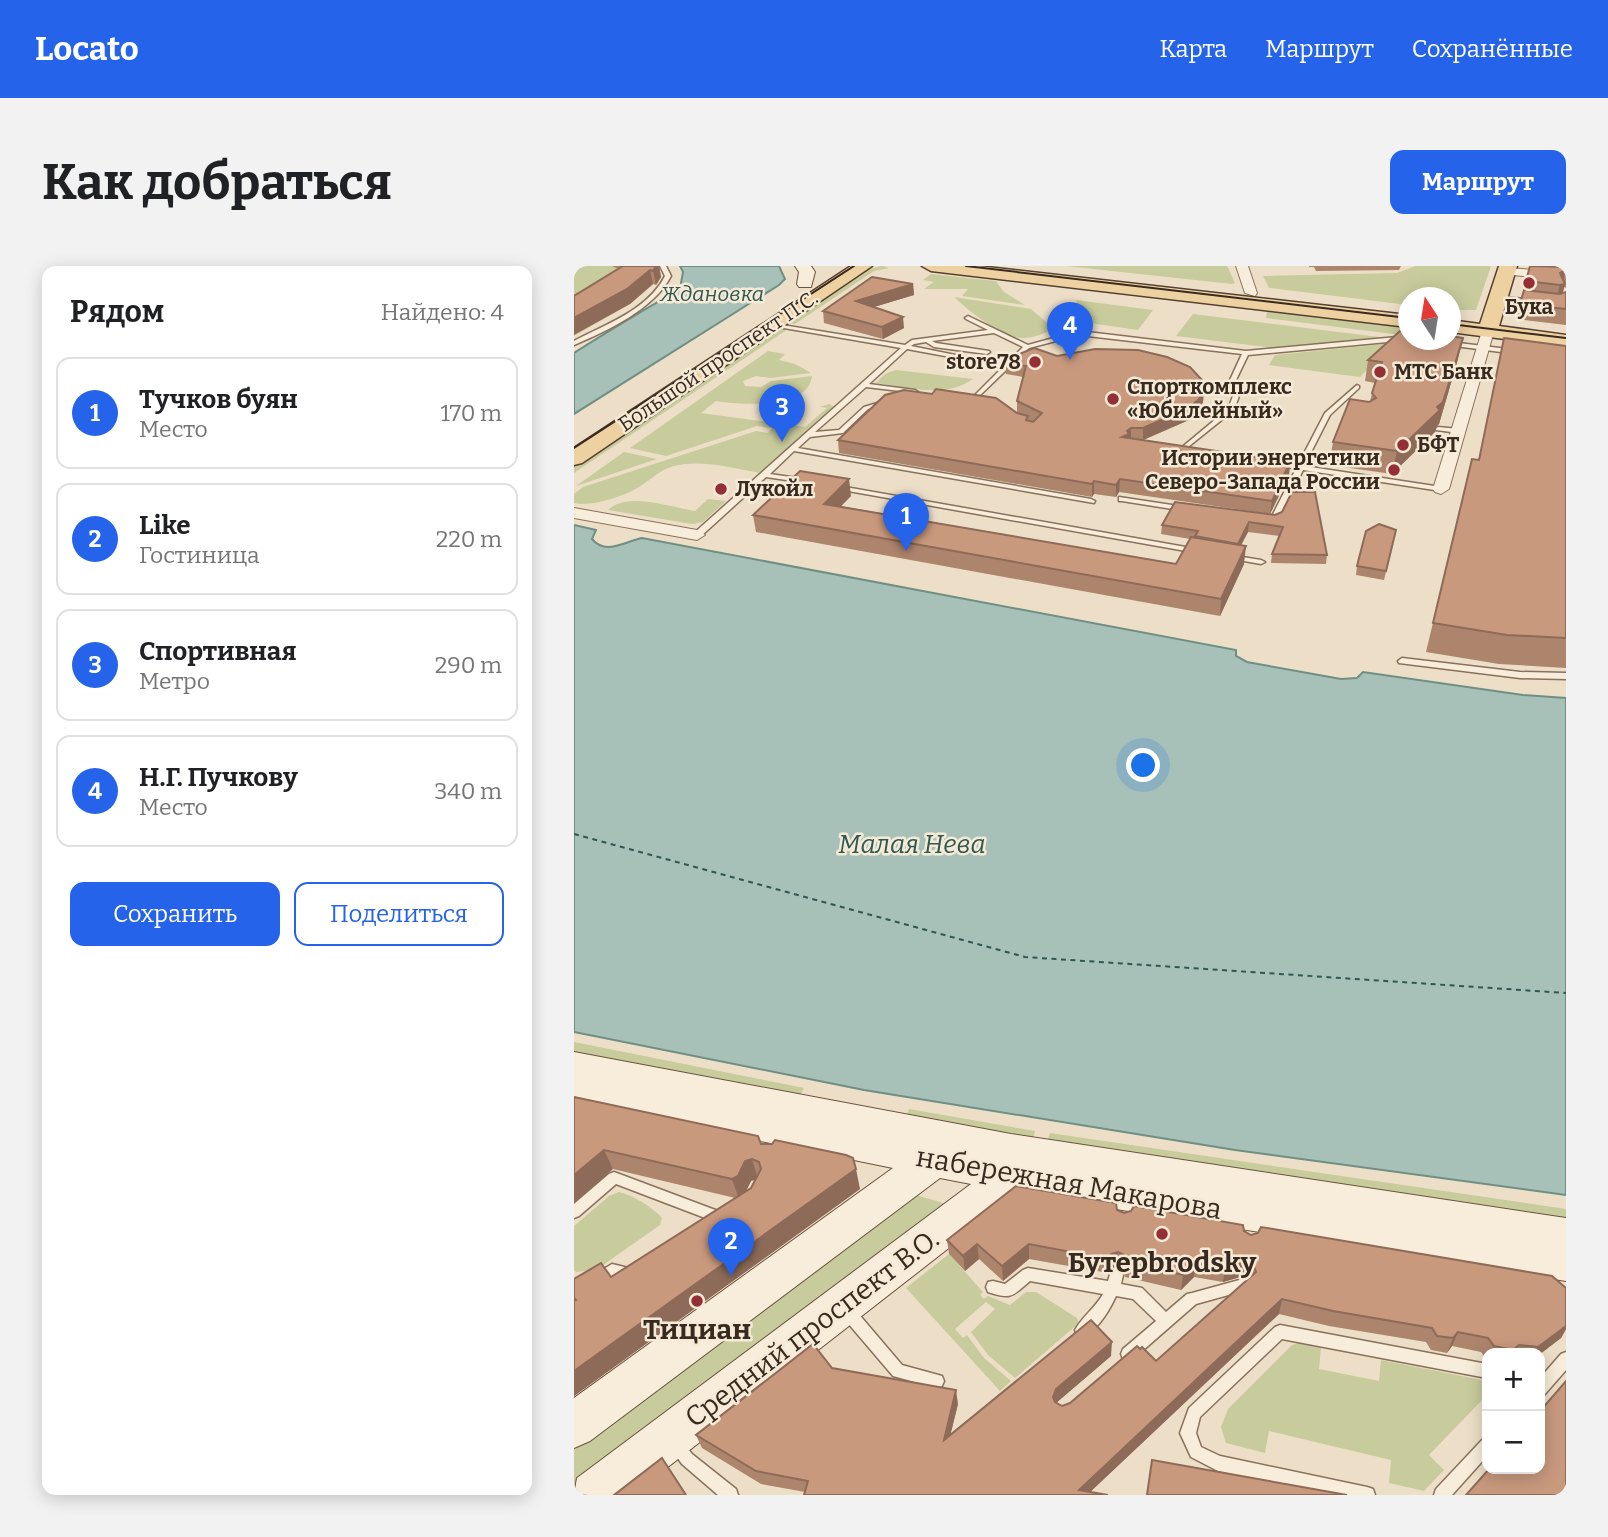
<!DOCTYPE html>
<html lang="ru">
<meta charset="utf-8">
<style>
:root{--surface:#fff;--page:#f2f2f2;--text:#202124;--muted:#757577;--line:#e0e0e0;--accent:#2563eb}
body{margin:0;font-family:Bitter,serif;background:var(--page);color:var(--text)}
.controls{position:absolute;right:21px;bottom:21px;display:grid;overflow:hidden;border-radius:14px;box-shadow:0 4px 18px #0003}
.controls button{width:63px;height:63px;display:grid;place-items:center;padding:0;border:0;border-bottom:2px solid var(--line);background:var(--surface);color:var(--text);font:35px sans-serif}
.compass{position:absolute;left:824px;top:21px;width:63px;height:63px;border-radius:50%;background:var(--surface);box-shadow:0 4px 18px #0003;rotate:348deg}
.you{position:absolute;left:570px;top:500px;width:24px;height:24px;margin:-18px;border:5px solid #fff;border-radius:50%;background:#1a73e8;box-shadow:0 0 0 10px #1a73e833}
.badge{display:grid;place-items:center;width:46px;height:46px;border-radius:50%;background:var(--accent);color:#fff;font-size:23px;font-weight:700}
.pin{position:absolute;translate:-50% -58px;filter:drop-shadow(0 2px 4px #0008)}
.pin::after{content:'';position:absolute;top:37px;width:24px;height:21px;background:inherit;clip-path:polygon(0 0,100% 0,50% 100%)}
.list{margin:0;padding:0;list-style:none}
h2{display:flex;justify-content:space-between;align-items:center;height:91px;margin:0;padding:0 28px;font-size:30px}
h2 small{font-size:23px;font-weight:400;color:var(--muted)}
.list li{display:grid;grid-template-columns:46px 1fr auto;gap:21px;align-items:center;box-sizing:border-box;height:112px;margin:0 14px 14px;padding:0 14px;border:2px solid var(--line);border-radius:14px}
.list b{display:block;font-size:26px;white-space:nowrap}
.list p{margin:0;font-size:23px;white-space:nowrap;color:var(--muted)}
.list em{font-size:23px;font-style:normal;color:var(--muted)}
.actions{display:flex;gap:14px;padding:21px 28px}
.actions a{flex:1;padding:16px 0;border:2px solid var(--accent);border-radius:14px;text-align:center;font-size:24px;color:var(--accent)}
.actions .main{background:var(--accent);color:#fff}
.map{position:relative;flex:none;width:992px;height:1229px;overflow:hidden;border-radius:14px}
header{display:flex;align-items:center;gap:42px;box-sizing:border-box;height:98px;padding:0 35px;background:var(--accent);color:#fff}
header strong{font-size:33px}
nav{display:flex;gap:38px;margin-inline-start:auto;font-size:24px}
.intro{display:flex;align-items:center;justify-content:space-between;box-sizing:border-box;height:168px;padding:0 42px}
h1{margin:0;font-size:49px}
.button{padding:18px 32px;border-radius:14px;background:var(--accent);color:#fff;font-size:24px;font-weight:700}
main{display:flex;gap:42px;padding:0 42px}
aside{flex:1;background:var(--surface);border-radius:14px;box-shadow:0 4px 18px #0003}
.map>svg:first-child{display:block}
.green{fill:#c8cb9b}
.water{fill:#a8c1b8;stroke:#6f8f85;stroke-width:2}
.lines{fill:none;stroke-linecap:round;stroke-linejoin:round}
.ferry{stroke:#305853;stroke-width:2;stroke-dasharray:5 4.5;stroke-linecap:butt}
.lane-casing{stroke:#88715d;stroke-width:3}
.street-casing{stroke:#88715d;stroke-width:2}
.secondary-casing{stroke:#6a5240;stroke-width:2}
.primary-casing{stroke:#564031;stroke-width:3}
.lane{fill:#f8edda;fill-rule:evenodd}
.street{fill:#f8edda;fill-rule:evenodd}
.secondary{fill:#f8edda;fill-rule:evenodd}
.primary{fill:#eed1a1;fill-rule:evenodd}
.tram{stroke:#392a20;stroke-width:2}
.wall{fill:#ad846c;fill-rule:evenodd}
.shaded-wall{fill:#8d6b58}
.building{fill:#c9997e;stroke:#8d6b58;stroke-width:2}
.poi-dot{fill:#942f36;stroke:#f4ead6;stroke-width:2.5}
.labels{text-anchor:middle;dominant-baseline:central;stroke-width:5;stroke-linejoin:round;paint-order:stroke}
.far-water-label{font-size:21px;font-style:italic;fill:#305853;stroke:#f4ead6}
.far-poi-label{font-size:21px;font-weight:bold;fill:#392a20;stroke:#f4ead6;text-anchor:start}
.far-street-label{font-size:21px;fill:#392a20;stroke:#f4ead6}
.water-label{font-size:26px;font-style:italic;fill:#305853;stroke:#f4ead6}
.near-street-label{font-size:28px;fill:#392a20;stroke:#f4ead6}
.near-poi-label{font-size:28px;font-weight:bold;fill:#392a20;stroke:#f4ead6}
</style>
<header>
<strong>Locato</strong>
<nav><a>Карта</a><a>Маршрут</a><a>Сохранённые</a></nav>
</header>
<div class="intro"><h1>Как добраться</h1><a class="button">Маршрут</a></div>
<main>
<aside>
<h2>Рядом<small>Найдено: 4</small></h2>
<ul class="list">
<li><span class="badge">1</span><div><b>Тучков буян</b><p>Место</p></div><em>170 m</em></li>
<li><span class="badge">2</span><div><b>Like</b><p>Гостиница</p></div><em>220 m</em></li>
<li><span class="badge">3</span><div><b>Спортивная</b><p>Метро</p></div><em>290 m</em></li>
<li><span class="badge">4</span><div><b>Н.Г. Пучкову</b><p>Место</p></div><em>340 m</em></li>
</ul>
<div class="actions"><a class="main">Сохранить</a><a>Поделиться</a></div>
</aside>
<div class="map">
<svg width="992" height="1229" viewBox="0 0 992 1229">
<rect width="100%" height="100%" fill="#eddfc7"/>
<g class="green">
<polygon points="0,0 78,0 80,16 56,38 0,70"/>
<polygon points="308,0 315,2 300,5 221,58 214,57 296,3"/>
<polygon points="492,0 653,0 661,17 658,18"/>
<polygon points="842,0 917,0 902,44 877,44 876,32 834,32 834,39 695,22 689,10 823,7"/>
<polygon points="357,8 422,15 430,26 451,39 388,30 394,23 350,23 360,16 349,14"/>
<path d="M380,31L457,43L480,63C471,67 457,73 447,72C426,70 395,45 380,31Z"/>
<polygon points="502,34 579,44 564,64 509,56"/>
<polygon points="693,44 834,62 834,65 827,69 692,52"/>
<polygon points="619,48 813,72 709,83 602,70"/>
<polygon points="207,61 214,63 0,207 0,199"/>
<polygon points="819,77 786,111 695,99 701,89"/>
<path d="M194,85L211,88L205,94L221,98L237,107L196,112L182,110L169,115L171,120L187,121L197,115L238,110C235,144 166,139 142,135L127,147L231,161L253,142L246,141L255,138L260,141L186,207C158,202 128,193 100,200C87,203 79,212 68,219C52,230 19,241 0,237V228L9,221L182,165L194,167L198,162L183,160L92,190L56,182Z"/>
<path d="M322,104L399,113C371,133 334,121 302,117L311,108Z"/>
<polygon points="50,186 83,193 2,220"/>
<path d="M134,233L152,235L129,256L118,258L34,244C54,225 96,241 121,245Z"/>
<polygon points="0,776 230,822 225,831 0,787"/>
<polygon points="335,843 461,865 459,876 331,853"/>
<polygon points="476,867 992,943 992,958 472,878"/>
<path d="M45,926C59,929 78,941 88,952L86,959L22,1004L2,1006L0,1004V960L35,930Z"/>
<polygon points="338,928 380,940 0,1228 0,1179"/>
<polygon points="375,988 409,1026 406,1029 410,1033 414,1030 436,1039 452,1026 462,1026 503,1052 505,1057 441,1112 414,1089 397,1066 421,1043 412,1036 381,1063 389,1072 393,1069 410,1092 437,1115 426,1125 332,1022"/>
<polygon points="724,1077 747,1082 745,1103 805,1115 807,1094 908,1114 913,1117 913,1129 855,1189 870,1204 850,1225 815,1217 817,1194 695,1165 691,1187 652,1177 647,1161 654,1143 718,1079"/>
</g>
<g class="water">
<path d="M106,0H205L211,13L205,19L0,148V87C14,78 99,25 106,25L111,18L107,17L109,6Z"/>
<path d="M0,259L22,264L18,273C32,290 52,275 68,272L662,384V390L673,396L767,413L783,412L789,406L949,429L992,432V929L661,884L290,824L0,766Z"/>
</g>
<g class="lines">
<polyline class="ferry" points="0,568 451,691 992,727"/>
<g class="lane-casing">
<g id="lane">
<path d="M86,0H92L97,10C80,43 33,65 0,79V75C32,58 74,44 91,10Z"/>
<polygon points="924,30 958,34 961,36 958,38 922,33 921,32"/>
<polygon points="394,50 454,79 505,65 672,85 834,70 835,74 674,89 662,114 665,130 660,144 609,185 606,183 607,182 654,143 659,130 656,114 668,88 505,69 455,82 398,137 391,134 397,133 449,81 420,67 358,75 362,77 415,85 416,86 413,88 360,81 352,76 340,78 337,80 401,93 398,95 333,83 295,118 341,124 344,126 343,127 292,121 241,166 265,164 290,141 310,135 313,137 312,138 294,143 269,167 236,171 224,182 517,233 521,235 520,237 220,185 196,208 230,213 234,215 233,217 192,211 126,271 120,271 120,267 327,82 198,60 196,59 196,57 331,79 338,74 414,64 392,53 391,52"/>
<polygon points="847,74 860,74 942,84 945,86 942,88 850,76"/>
<polygon points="783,119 785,120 785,122 756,149 730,200 867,221 871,223 867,225 729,204 704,254 700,256 693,256 692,254 697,252 722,203 699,198 703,196 724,199 751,147"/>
<polygon points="864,161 885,163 888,165 885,167 862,164 861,163"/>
<polygon points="260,219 623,283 627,285 623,287 263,223 260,223"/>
<polygon points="545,231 611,241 615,243 611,245 548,235 545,235"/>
<polygon points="656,289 687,294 691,296 687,298 659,293 656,293"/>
<polygon points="828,392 946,406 992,407 992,413 946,412 825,397 824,395"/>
<polygon points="40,906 152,948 154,952 152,956 147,958 42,918 5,950 0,952 0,938 35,908"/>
<polygon points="38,998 63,1004 65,1008 63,1012 58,1014 40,1011 25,1019 20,1017 18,1013 20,1009"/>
<path d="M454,1002L534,1015L537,1005L542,1003L547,1005L549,1009L547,1018L568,1022L592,1046L613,1028L618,1027L669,1013L674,1014L676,1019L674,1024L669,1025L622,1038L559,1093L554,1095L549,1093L547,1088L549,1083L582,1055L559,1033L542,1030C535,1045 524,1064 508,1071L503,1069L501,1064C508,1051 522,1041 529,1028L456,1015C438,1030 438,1034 414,1026L412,1021L414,1016L419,1015L431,1018L449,1004Z"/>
<polygon points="272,1037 277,1039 328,1099 368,1110 370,1115 368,1120 363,1122 319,1110 267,1049 265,1044 267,1039"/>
<polygon points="706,1059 913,1098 913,1112 708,1073 626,1151 622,1167 627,1181 646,1190 793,1221 799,1223 801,1229 757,1229 644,1205 617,1191 606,1167 615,1142 701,1061"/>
<polygon points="992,1086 992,1104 971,1128 966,1130 966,1112 987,1088"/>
<polygon points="102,1171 107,1174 118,1188 162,1223 164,1229 144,1229 108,1198 94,1179 97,1174"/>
<polygon points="913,1171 913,1190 878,1229 860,1229 862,1223 908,1174"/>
</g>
</g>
<g class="street-casing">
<g id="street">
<polygon points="662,0 674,0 683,27 681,30 671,27"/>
<polygon points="932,2 992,6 992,14 928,8 926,6"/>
<polygon points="914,61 920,65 875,223 867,228 861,226 859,223 908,65"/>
<polygon points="0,242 123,264 131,269 123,274 0,252"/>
</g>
</g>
<g class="secondary-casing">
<g id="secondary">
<polygon points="221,0 237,0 241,6 237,21 225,21 223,18 225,6"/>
<polygon points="0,786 437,868 992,952 992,1015 442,927 421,946 58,1229 0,1229 3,1212 397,918 366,912 16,1175 0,1182 0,1132 319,902 0,837"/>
</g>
</g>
<g class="primary-casing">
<g id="primary">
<polygon points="277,0 298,0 8,197 0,199 0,182"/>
<polygon points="348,0 404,0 834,49 834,61 357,5"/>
<polygon points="925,0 943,0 925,60 992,69 992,81 876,66 876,54 906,58"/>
</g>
</g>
<use href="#lane" class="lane"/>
<use href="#street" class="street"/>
<use href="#secondary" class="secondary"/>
<use href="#primary" class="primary"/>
<g class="tram">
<polyline points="392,0 834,52"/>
<polyline points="876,58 992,72"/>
<polyline points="0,182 280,0"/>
</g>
</g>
<g class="wall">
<polygon points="38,0 85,0 87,11 82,19 79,18 56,38 44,3"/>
<polygon points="735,0 827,0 825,4 742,5 740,1 735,1"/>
<polygon points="956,0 992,0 992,22 990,21 989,27 992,26 992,59 942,53"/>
<polygon points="339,18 340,29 300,41 330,62 309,73 250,57 249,45"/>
<polygon points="992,80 992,402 925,398 852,386 898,193 904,194"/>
<polygon points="483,90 630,124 629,136 624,145 615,154 569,174 716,196 715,209 696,248 545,226 542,231 520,228 518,231 265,187 264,174 443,147 443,135 449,111 432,108 432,97"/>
<polygon points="884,93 865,158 863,160 861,166 818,208 755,199 759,176 796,135 801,117 791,115 794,94"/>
<polygon points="277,230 266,240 602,298 616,273 587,268 588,259 701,249 753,289 752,298 697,297 698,288 705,270 674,266 667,279 670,298 646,350 182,266 179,249"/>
<polygon points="822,264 810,314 782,309 783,300"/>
<path d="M0,831L187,878L286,923L0,1130V1013L37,1011L161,932L39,903ZM182,913L177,922L172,925L177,915Z"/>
<polygon points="543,944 550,947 670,965 677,969 992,1022 992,1063 987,1072 966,1088 913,1087 913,1094 907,1086 878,1080 873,1087 857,1084 852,1076 755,1060 705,1048 516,1226 231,1226 187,1218 128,1182 122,1169 258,1102 384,1138 376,1169 537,1090 482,1137 488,1140 496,1137 582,1095 675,1012 670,1010 649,1016 620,1011 607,1024 551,1011 549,1004 543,1001 536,1003 534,1007 455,993 429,1015 405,993 391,1005 375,988 373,974"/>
</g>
<g class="shaded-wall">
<polygon points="82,0 85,0 87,11 82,19 79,5"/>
<polygon points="76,4 79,18 56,38 0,69 0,52"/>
<polygon points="992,4 988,18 991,18 987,33 982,34 986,19 986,7"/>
<polygon points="339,18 340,29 283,46 282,35"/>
<polygon points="329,51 330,62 309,73 308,61"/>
<polygon points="889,72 884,93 865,158 863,160 861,166 818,208 823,185"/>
<polygon points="630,124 629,136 624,145 615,154 569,174 569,162"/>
<polygon points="557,162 557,174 548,171 553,165"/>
<polygon points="716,196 715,209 696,248 698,235"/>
<polygon points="275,213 277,230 253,255 250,238"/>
<polygon points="546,213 545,226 542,231 542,219"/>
<polygon points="520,215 520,228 518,231 518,218"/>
<polygon points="675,256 674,266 663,287 664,278"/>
<polygon points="672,280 670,298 646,350 647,333"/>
<polygon points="30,884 39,903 0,937 0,909"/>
<polygon points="178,893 184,913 177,915 170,929 165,933 158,913 171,895"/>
<polygon points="282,903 286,923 0,1130 0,1105"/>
<polygon points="403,978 405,993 391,1005 389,990"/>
<polygon points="455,978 455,993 429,1015 428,1000"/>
<polygon points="544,986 543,1001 536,1003 534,1007 534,993 537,988"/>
<polygon points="672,996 670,1010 649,1016 651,1001"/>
<polygon points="622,997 620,1011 607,1024 609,1009"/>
<polygon points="708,1033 705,1048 513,1229 505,1224"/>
<polygon points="992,1060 992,1063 987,1072 966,1088 961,1087 964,1081"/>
<polygon points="884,1066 878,1080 873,1087 879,1072"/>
<polygon points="538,1076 537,1090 482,1137 480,1145 479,1131 482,1123"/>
<polygon points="945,1079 940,1087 937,1087 939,1084"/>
<polygon points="382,1124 384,1138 372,1187 370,1174"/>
</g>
<g class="building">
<polygon points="49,0 82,0 79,5 76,4 53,23 0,52 0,30"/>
<polygon points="956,0 992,1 992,4 986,7 991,18 986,19 952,15"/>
<polygon points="298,11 339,18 282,35 329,51 308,61 249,45"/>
<polygon points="950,24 986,28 992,26 992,43 946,38"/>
<polygon points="826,65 835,66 835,74 877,74 877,70 889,72 869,136 863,141 866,144 823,185 759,176 776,133 795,136 802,132 798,127 808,96 794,94"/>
<polygon points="930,72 992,80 992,372 933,369 859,357 898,193 905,194"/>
<polygon points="460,82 483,90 521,83 564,84 593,91 616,101 628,114 630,124 625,133 615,142 569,162 557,162 553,165 555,168 548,171 716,196 698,235 546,213 542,219 520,215 518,218 264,174 311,129 330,124 358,128 362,123 422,132 443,147 454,150 452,154 459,156 468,147 443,135 452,100 432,97 438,91"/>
<polygon points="226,205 275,213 250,238 602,298 617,271 672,280 647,333 179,249"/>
<polygon points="718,226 741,226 753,289 698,288 709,261 675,256 664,278 621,270 624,265 588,259 601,236 701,249 708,246"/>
<polygon points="805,258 822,264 812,305 783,300 792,265"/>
<polygon points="0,831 184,870 187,878 198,878 201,874 272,889 279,892 282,903 0,1105 0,1035 2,1034 0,1032 0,1013 27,997 37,1011 177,922 187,903 185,896 178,893 171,895 164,910 158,913 30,884 0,909"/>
<polygon points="442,920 542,937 543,944 550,947 557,945 560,940 669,959 670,965 677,969 684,967 687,961 978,1010 992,1022 992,1060 964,1081 945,1079 939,1084 920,1080 914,1072 884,1066 879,1072 863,1070 858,1062 759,1045 708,1033 505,1224 534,1229 230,1229 234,1215 182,1205 122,1169 239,1078 258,1102 382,1124 370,1174 517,1054 538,1076 482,1123 479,1131 481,1136 488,1140 496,1137 563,1080 566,1083 568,1081 582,1095 682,1006 679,998 672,996 651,1001 622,997 609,1009 552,996 550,989 544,986 537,988 534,993 455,978 428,1000 403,978 389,990 373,974"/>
<polygon points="992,1115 992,1229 892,1229 915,1203 966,1203 966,1145"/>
<polygon points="88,1192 112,1229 40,1229"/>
<polygon points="578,1194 773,1229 573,1229"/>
</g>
<g class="poi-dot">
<circle cx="955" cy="17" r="7"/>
<circle cx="461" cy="96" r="7"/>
<circle cx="806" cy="106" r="7"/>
<circle cx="539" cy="133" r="7"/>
<circle cx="829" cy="179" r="7"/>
<circle cx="820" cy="204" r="7"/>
<circle cx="147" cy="223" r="7"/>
<circle cx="588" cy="968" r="7"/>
<circle cx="123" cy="1035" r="7"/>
</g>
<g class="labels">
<g class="far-water-label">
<text x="138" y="28">Ждановка</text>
</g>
<g class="far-poi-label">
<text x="955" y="41" text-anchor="middle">Бука</text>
<text x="447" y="96" text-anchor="end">store78</text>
<text x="820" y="106">МТС Банк</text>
<text x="553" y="121">Спорткомплекс<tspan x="553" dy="24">«Юбилейный»</tspan></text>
<text x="843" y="179">БФТ</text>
<text x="806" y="192" text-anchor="end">Истории энергетики<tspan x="806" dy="24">Северо-Запада России</tspan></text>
<text x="161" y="223">Лукойл</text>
</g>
<g class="far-street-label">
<text transform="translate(144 95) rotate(-34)">Большой проспект П.С.</text>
</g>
<g class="water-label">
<text x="338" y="578">Малая Нева</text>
</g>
<g class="near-street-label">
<text transform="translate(495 917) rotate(10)">набережная Макарова</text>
<text transform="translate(238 1062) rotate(-37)">Средний проспект В.О.</text>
</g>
<g class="near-poi-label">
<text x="588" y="996">Бутерbrodsky</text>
<text x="123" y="1063">Тициан</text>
</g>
</g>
</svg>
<div class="controls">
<button>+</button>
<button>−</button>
</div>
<svg class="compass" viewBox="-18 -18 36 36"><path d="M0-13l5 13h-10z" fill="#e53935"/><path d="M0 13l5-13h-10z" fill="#757577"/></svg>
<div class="you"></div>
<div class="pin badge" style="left:332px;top:285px">1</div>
<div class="pin badge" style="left:157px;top:1010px">2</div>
<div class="pin badge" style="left:208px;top:176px">3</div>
<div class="pin badge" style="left:496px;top:94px">4</div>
</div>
</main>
